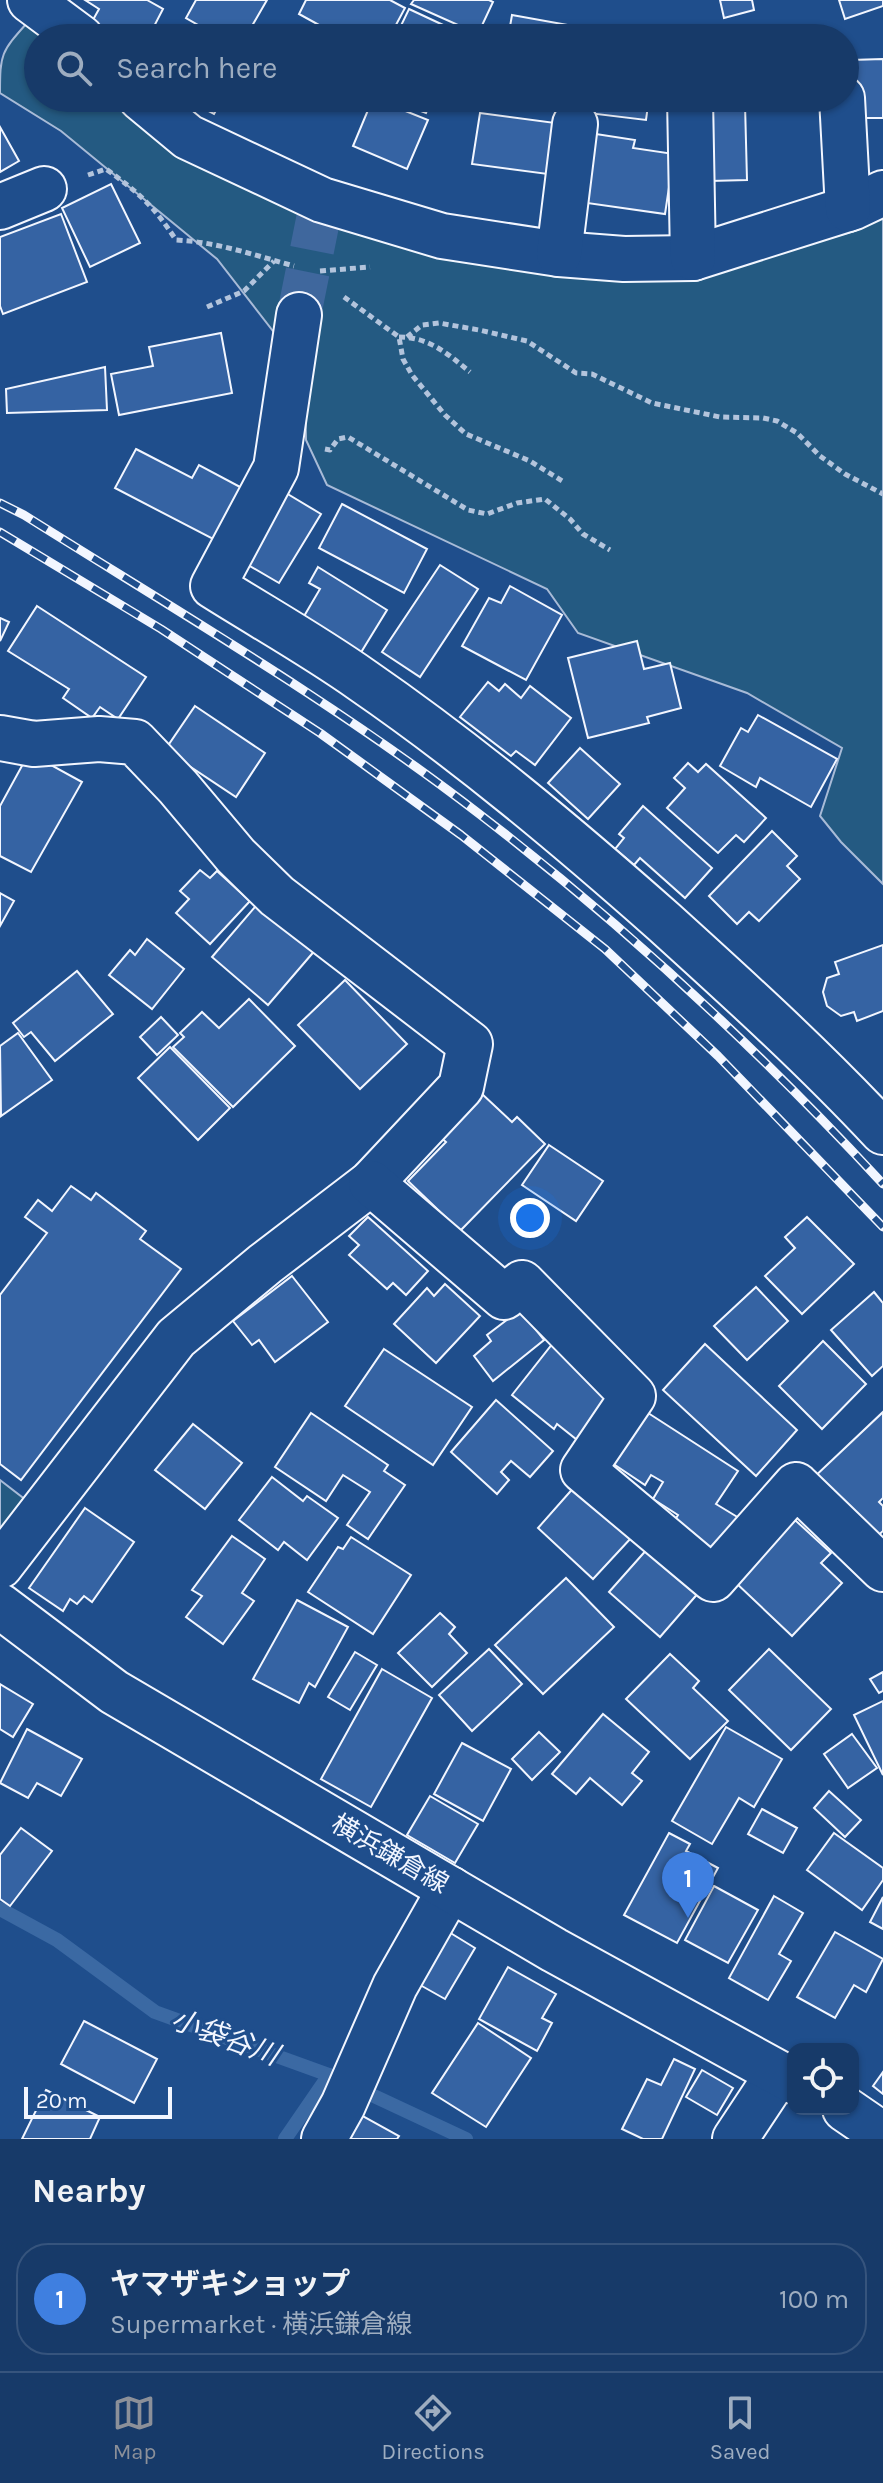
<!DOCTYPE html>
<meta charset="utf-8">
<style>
:root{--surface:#173a69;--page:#244571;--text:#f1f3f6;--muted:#9eadc0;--line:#36547d;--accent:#8c9099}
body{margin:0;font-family:Karla,"Noto Sans JP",sans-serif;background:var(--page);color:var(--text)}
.controls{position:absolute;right:24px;bottom:24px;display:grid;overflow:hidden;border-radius:16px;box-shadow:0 2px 6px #0004}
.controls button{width:72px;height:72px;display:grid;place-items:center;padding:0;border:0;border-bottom:2px solid var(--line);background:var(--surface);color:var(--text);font:40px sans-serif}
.scale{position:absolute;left:24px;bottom:20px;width:148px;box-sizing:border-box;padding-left:8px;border:4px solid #f2f6ff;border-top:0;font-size:22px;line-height:28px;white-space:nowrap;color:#f2f6ff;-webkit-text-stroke:6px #1f4e8c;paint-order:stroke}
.you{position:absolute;left:530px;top:1218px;width:28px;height:28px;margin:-20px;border:6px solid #fff;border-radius:50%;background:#1a73e8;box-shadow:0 0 0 12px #1a73e833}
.badge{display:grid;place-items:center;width:52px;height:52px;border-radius:50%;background:var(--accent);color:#fff;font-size:26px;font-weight:700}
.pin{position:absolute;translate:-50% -66px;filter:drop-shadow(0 2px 4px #0008)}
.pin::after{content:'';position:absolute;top:42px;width:28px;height:24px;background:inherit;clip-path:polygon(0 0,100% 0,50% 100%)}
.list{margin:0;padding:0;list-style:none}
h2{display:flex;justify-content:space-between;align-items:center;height:104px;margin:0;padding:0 32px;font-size:34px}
h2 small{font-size:26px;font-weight:400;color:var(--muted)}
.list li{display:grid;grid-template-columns:52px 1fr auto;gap:24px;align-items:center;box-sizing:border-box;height:112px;margin:0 16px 16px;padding:0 16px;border:2px solid var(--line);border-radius:32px}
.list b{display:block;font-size:30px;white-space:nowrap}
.list p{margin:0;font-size:26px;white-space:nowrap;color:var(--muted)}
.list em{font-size:26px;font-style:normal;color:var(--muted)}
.icon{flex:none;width:44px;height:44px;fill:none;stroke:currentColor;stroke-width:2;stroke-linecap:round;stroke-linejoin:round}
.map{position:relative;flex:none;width:883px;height:2139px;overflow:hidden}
.search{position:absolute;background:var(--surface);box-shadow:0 2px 6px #0004;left:24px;right:24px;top:24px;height:88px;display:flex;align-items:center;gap:20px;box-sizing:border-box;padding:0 28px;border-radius:44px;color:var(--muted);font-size:30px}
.sheet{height:232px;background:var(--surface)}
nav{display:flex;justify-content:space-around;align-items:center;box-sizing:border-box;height:112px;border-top:2px solid var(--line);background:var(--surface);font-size:22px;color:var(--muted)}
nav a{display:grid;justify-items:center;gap:4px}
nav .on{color:var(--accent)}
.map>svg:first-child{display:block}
.green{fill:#245a82;stroke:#a8bbd7;stroke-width:2}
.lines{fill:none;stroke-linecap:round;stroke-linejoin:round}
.stream{stroke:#3b69a3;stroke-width:14}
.building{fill:#3563a3;stroke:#f2f6ff;stroke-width:2}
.minor-tunnel{stroke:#3f679d;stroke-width:44;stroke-dasharray:44 22;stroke-linecap:butt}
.minor-casing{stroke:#f2f6ff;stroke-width:48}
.major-casing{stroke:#f2f6ff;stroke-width:48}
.path{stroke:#b3c4dc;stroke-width:5;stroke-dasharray:6 4;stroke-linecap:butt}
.minor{stroke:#1f4e8c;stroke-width:44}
.major{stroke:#1f4e8c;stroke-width:44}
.rail-casing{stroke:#f2f6ff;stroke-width:9}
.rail{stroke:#1f4e8c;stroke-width:6;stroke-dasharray:18;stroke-linecap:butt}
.labels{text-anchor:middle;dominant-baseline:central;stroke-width:6;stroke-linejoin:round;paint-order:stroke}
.street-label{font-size:26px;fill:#f2f6ff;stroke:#1f4e8c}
.water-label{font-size:28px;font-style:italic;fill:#f2f6ff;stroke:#1f4e8c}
</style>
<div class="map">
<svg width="883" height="2139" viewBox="0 0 883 2139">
<rect width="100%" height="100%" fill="#1f4e8c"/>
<g class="green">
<path d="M27,23L50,38H38V98H128L333,223L743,263L854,231L883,217V884L841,842L820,816L842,748L747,693L578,633L547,589L327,485L306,440L305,389L276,335L217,259L61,131L0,93C0,54 1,52 27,23Z"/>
<polygon points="0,1480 31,1504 0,1542"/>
</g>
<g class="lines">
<g class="stream">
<polyline points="0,1909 57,1940 155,2012 329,2075 466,2139"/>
<polyline points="285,2139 329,2075"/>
</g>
</g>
<g class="building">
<polygon points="85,0 147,0 163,9 148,38 110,38 89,27 99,9"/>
<polygon points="196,0 267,0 245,38 221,38 186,18"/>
<polygon points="306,0 390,0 405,8 389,38 327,38 330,31 299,14"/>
<polygon points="414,0 489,0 493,2 478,34 411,4"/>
<polygon points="720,0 752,0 754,10 724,18"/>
<polygon points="839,0 883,0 883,6 845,19"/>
<polygon points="409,9 471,38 395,38"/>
<polygon points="512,15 579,27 577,38 508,38"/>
<polygon points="883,59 883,118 859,118 852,103 851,60"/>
<polygon points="184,98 223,98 214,114"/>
<polygon points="373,98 428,120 407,169 353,146"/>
<polygon points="386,98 432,98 426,113"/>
<polygon points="590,98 649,98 646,120 588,113"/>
<polygon points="745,104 747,180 710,181 708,106"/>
<polygon points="480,113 563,124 555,175 472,164"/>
<polygon points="0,127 19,161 0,172"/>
<polygon points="583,132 635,140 633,148 674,154 665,214 573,201"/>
<polygon points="111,184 140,243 90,267 62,208"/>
<polygon points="61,214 87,282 3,314 0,306 0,237"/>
<polygon points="221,333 232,393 119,415 111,374 153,366 149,347"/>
<polygon points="105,367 107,410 7,413 6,389"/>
<polygon points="136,449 192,478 199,465 242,488 215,540 115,488"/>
<polygon points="281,490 321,514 279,583 243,562"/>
<polygon points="342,504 427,549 404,593 319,548"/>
<polygon points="440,565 478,589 420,677 382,652"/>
<polygon points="318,567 387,610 360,654 303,618 320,589 309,583"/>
<polygon points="510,586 562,615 526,680 462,646 489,598 501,603"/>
<polygon points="37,606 146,677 118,719 100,707 92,718 63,698 69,689 8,651"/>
<polygon points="0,618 9,622 0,641"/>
<polygon points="637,641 644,669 670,663 681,708 647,717 649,723 588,738 568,658"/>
<polygon points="488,682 499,691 505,684 521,698 530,686 571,718 535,765 516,751 511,756 460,717"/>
<polygon points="195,706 265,753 236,797 165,750"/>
<polygon points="758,715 837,759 811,807 760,778 756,787 720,766 741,728 748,732"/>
<polygon points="580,748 620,784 588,819 548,783"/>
<polygon points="29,753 82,782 31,872 0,856 0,806"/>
<polygon points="688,763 698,772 706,764 766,818 744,842 736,835 718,853 667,808 685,788 674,778"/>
<polygon points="643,806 712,868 685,898 640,858 634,865 615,849 624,838 619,834"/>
<polygon points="772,831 797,856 787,866 800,879 759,921 749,912 737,924 709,896"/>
<polygon points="200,870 210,878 217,871 250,901 210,944 176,913 189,899 180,891"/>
<polygon points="0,893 14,901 0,926"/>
<polygon points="261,900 317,948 268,1005 212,957"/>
<polygon points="147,939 184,969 152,1009 109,975 130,950 135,955"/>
<polygon points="883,945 883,1011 857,1021 854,1012 841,1016 827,1006 823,992 827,978 839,974 835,962"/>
<polygon points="77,971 113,1014 55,1061 31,1032 24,1037 13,1023"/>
<polygon points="345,980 407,1044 360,1089 298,1025"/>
<polygon points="249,999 295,1046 233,1107 173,1047 184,1037 180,1033 202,1012 219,1028"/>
<polygon points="161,1017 178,1035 157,1055 140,1037"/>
<polygon points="18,1033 52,1080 1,1116 0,1046"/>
<polygon points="170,1047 230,1108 198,1140 138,1078"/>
<polygon points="481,1093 512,1122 517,1117 545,1144 460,1231 408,1181 446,1142 439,1136"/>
<polygon points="549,1145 603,1181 576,1221 522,1185"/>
<polygon points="71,1186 91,1200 96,1193 146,1231 140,1239 181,1269 21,1480 0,1464 0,1295 47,1233 25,1217 38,1200 52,1211"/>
<polygon points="368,1217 428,1271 406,1295 393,1283 387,1289 349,1255 359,1245 349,1236"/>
<polygon points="807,1217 854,1264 802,1314 765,1276 795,1248 785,1237"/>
<polygon points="292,1276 328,1322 275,1362 259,1340 252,1345 233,1321"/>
<polygon points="445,1284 480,1316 436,1363 394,1324 427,1288 434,1296"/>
<polygon points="756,1287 788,1321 747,1360 714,1326"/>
<polygon points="874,1292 883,1303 883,1366 872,1376 831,1330"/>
<polygon points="520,1310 544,1340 493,1381 474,1356 491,1341 487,1335"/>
<polygon points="557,1338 624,1391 581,1443 557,1424 554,1429 512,1395"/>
<polygon points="823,1341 866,1384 822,1429 779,1386"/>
<polygon points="705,1344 797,1430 756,1476 663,1390"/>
<polygon points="384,1349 472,1407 433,1465 345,1406"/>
<polygon points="496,1400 553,1451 530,1477 511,1461 501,1472 509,1480 497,1494 451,1452"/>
<polygon points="645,1411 738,1471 716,1504 739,1518 714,1556 670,1528 678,1515 653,1499 663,1482 651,1475 645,1485 612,1463"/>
<polygon points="883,1412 883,1498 879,1502 883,1506 883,1531 870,1543 810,1481"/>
<polygon points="311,1413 388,1465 384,1471 405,1485 368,1539 347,1525 370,1492 343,1475 326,1501 275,1467"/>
<polygon points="193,1424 242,1463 205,1509 155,1470"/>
<polygon points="272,1477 303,1501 307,1496 338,1518 307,1560 284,1542 278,1550 239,1520"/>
<polygon points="576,1485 632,1537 593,1579 538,1528"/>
<polygon points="85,1508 134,1542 92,1602 84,1596 77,1604 70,1599 63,1611 29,1588"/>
<polygon points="795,1520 831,1553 821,1563 842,1583 792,1636 735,1582"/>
<polygon points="232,1536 265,1559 242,1593 254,1601 223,1644 186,1617 202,1596 192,1590"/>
<polygon points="351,1537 411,1575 373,1634 308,1592 338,1547 343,1549"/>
<polygon points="649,1547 700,1591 660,1637 609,1592"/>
<polygon points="566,1578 614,1627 543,1694 495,1645"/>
<polygon points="297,1600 348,1627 315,1687 309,1683 299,1703 253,1679"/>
<polygon points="440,1613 455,1627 449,1634 467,1653 432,1687 398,1653"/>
<polygon points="489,1649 522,1684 472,1731 439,1695"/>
<polygon points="769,1649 831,1709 791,1750 729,1690"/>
<polygon points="355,1652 377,1665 350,1710 328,1697"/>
<polygon points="670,1654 699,1681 693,1688 728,1721 690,1759 626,1699"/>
<polygon points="382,1669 432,1698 371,1807 321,1779"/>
<polygon points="883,1672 883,1691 879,1693 870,1679"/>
<polygon points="0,1684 33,1704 13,1737 0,1729"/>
<polygon points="883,1701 883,1775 854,1715"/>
<polygon points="603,1714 649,1752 632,1773 642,1781 622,1805 590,1778 576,1794 552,1774"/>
<polygon points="726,1727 782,1759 754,1807 739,1798 712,1844 672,1821"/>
<polygon points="27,1729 82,1759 61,1796 37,1783 28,1798 0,1783"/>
<polygon points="539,1732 560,1752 532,1780 512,1759"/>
<polygon points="852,1734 877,1768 848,1788 824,1754"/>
<polygon points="462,1743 511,1769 483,1821 434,1794"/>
<polygon points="829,1791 861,1820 845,1837 814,1808"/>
<polygon points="430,1796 478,1824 455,1863 407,1835"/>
<polygon points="762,1809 797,1828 783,1853 748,1834"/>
<polygon points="21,1828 52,1851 10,1906 0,1899 0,1855"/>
<polygon points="669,1833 690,1844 686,1851 718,1868 677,1943 624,1915"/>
<polygon points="834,1833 883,1868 883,1880 862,1910 807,1870"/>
<polygon points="714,1886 758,1910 728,1963 685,1940"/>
<polygon points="774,1896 803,1913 779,1954 791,1961 768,2000 729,1978"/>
<polygon points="883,1897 883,1929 870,1922"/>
<polygon points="444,1929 475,1948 445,1999 413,1981"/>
<polygon points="835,1932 883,1959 866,1992 854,1985 835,2018 797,1997"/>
<polygon points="508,1967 556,1994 542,2018 552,2023 537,2051 479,2019"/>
<polygon points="84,2021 157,2059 134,2103 61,2064"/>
<polygon points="478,2023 531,2058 486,2127 432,2093"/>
<polygon points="674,2059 695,2069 662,2139 643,2139 622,2129 647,2079 661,2085"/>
<polygon points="702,2070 733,2088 717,2115 686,2097"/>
<polygon points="883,2072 883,2094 873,2086"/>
<polygon points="46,2090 100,2117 90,2139 22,2139"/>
<polygon points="352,2110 399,2136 397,2139 336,2139"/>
</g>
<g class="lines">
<polyline class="minor-tunnel" points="299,315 322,200"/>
<g class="minor-casing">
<g id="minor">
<polyline points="30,0 81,38"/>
<polyline points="141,98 188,137 322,200 442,236 559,254 624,259 693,258 854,207 883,193"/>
<polyline points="690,98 693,258"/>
<polyline points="842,98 848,209"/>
<polyline points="0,207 44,189"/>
<polyline points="559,254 575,124"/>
<path d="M299,315L276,468L213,586C262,617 314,646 362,680C468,753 568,837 664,922C739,990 814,1058 883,1132"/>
<polyline points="0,738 34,744 99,739 135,742 178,787 236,856 277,896 470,1044 461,1087 371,1183 265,1264 176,1338 0,1566"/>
<polyline points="371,1183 504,1297 522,1283 633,1396 583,1470 713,1579 796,1485 883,1569"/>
<polyline points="324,2139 343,2105 395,1986 450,1889"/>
<polyline points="735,2139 778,2074"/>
</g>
</g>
<g class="major-casing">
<g id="major">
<polyline points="0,1606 114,1692 554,1950 793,2081"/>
<polyline points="845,2109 883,2135"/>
</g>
</g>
<g class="path">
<path d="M88,175L106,169C139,193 153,205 176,240C217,242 254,255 294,266"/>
<polyline points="320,271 370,267"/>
<polyline points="344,297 399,337 403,359 412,375 445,415 466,434 530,461 564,482"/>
<polyline points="207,307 244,291 274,261"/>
<path d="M399,337C429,337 448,354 470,372"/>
<polyline points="407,337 422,325 439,323 479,330 527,341 576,373 592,374 652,403 720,417 763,418 777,421 797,433 820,456 845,474 883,494"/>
<polyline points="325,449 330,450 338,439 348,437 468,510 487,514 517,503 545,499 570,519 583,534 610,550"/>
</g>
<use href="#minor" class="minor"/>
<use href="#major" class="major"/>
<g class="rail-casing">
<g id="rail">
<path d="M0,503L24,515C177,611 335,703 478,813C623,924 759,1050 883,1184"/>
<polyline points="0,532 161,629 320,733 461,835 605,949 718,1056 883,1227"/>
</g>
</g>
<use href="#rail" class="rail"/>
</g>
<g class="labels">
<g class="street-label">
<text transform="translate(390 1854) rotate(30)">横浜鎌倉線</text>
</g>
<g class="water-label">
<text transform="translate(225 2037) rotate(20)">小袋谷川</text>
</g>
</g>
</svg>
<div class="controls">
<button><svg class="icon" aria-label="locate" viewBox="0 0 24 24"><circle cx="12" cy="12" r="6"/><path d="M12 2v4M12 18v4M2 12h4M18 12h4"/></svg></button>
</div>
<div class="scale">20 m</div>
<div class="you"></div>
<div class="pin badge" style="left:688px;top:1918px;background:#3f7fe0">1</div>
<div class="search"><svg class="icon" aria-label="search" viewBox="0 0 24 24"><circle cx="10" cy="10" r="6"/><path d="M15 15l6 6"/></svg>Search here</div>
</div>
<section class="sheet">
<h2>Nearby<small></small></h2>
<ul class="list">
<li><span class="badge" style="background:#3f7fe0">1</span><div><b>ヤマザキショップ</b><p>Supermarket · 横浜鎌倉線</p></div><em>100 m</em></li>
</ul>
</section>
<nav>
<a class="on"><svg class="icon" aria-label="map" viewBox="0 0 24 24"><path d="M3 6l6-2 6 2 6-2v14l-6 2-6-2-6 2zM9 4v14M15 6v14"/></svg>Map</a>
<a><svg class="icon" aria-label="directions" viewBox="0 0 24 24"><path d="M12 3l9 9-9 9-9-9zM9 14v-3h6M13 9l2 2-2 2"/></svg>Directions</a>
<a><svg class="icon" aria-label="saved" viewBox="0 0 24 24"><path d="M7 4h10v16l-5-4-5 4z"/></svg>Saved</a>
</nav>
